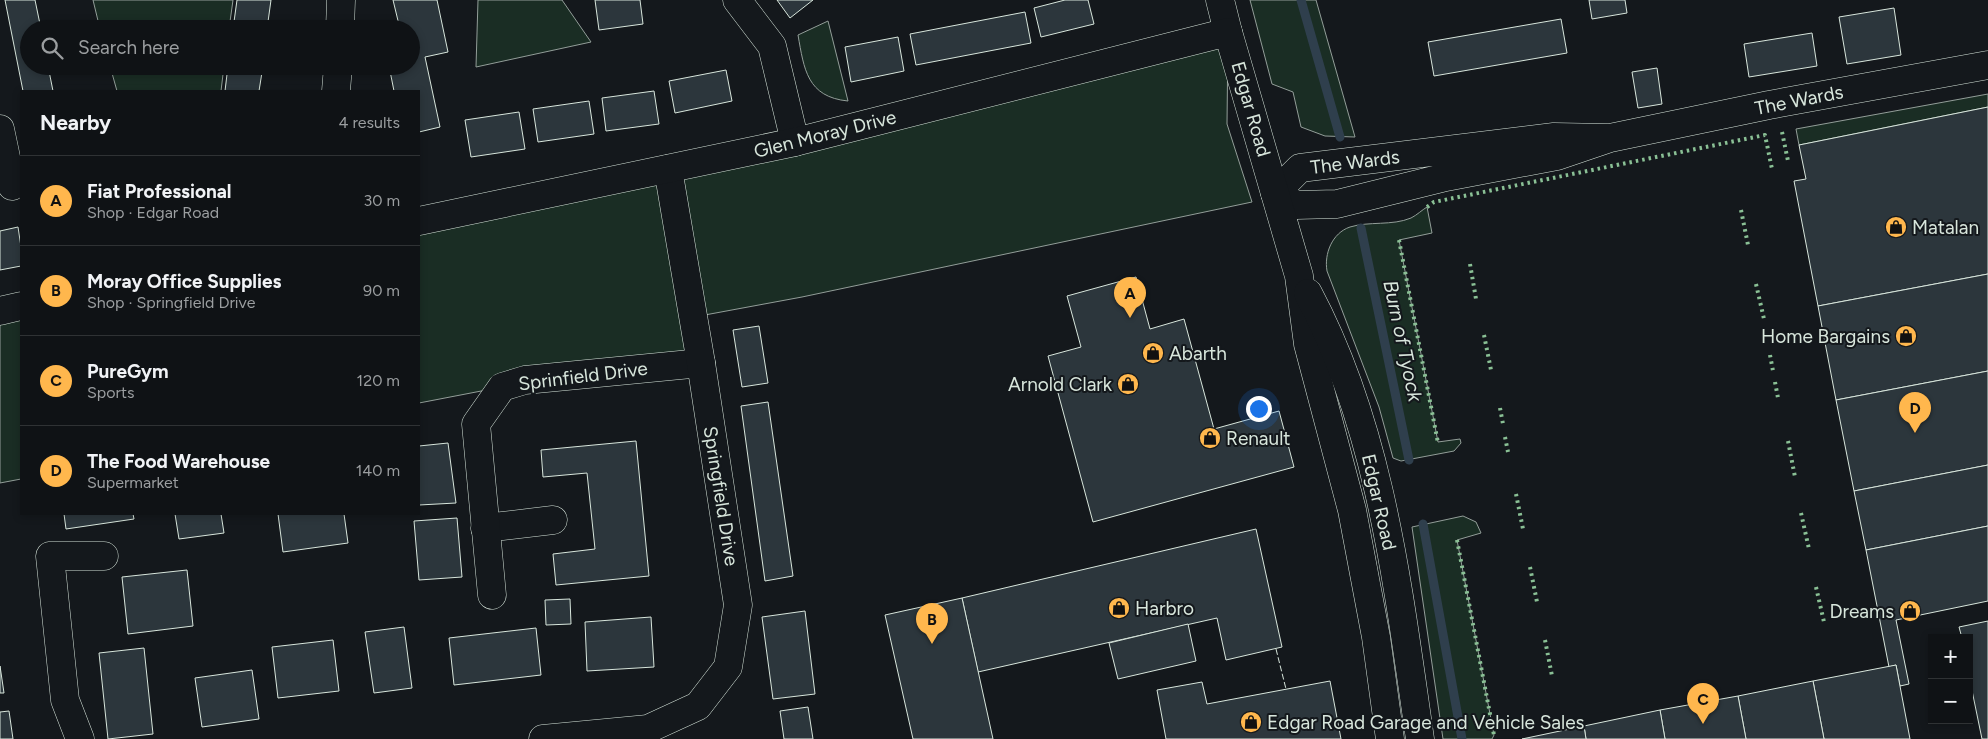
<!DOCTYPE html>
<meta charset="utf-8">
<style>
:root{--surface:#0f1215;--page:#181b1e;--text:#f1f3f6;--muted:#9b9ea0;--line:#2f3234;--accent:#ffb74d}
body{margin:0;font-family:Figtree,sans-serif;background:var(--page);color:var(--text)}
.controls{position:absolute;right:15px;bottom:15px;display:grid;overflow:hidden;border-radius:0px;box-shadow:0 2px 8px #0003}
.controls button{width:45px;height:45px;display:grid;place-items:center;padding:0;border:0;border-bottom:1px solid var(--line);background:var(--surface);color:var(--text);font:25px sans-serif}
.you{position:absolute;left:1258px;top:408px;width:18px;height:18px;margin:-12px;border:4px solid #fff;border-radius:50%;background:#1a73e8;box-shadow:0 0 0 8px #1a73e833}
.badge{display:grid;place-items:center;width:32px;height:32px;border-radius:50%;background:var(--accent);color:#111;font-size:16px;font-weight:700}
.pin{position:absolute;translate:-50% -41px;filter:drop-shadow(0 1px 2px #0008)}
.pin::after{content:'';position:absolute;top:26px;width:18px;height:15px;background:inherit;clip-path:polygon(0 0,100% 0,50% 100%)}
.list{margin:0;padding:0;list-style:none}
h2{display:flex;justify-content:space-between;align-items:center;height:65px;margin:0;padding:0 20px;font-size:21px}
h2 small{font-size:16px;font-weight:400;color:var(--muted)}
.list li{display:grid;grid-template-columns:32px 1fr auto;gap:15px;align-items:center;box-sizing:border-box;height:90px;padding:0 20px;border-top:1px solid var(--line)}
.list b{display:block;font-size:19px;white-space:nowrap}
.list p{margin:0;font-size:16px;white-space:nowrap;color:var(--muted)}
.list em{font-size:16px;font-style:normal;color:var(--muted)}
.icon{flex:none;width:28px;height:28px;fill:none;stroke:currentColor;stroke-width:2;stroke-linecap:round;stroke-linejoin:round}
.map{position:relative;flex:none;width:1988px;height:739px;overflow:hidden}
.search{position:absolute;background:var(--surface);box-shadow:0 2px 8px #0003;left:20px;top:20px;width:400px;height:55px;display:flex;align-items:center;gap:12px;box-sizing:border-box;padding:0 18px;border-radius:28px;color:var(--muted);font-size:19px}
.panel{position:absolute;background:var(--surface);box-shadow:0 2px 8px #0003;left:20px;top:90px;width:400px;height:425px;border-radius:0px}
.map>svg:first-child{display:block}
.green{fill:#1a2d24;stroke:#939e99}
.lines{fill:none;stroke-linecap:round;stroke-linejoin:round}
.stream{stroke:#2f3f4d;stroke-width:9}
.building{fill:#2c363c;stroke:#d8e6dc}
.street-casing{stroke:#d8e6dc;stroke-width:29}
.secondary-casing{stroke:#d8e6dc;stroke-width:29}
.street{stroke:#14181c;stroke-width:28}
.secondary{stroke:#14181c;stroke-width:28}
.hedge{stroke:#8ac095;stroke-width:4;stroke-dasharray:2.5 4;stroke-linecap:butt}
.fence{stroke:#d8e6dc;stroke-width:1;stroke-dasharray:6 2.5;stroke-linecap:butt}
.labels{text-anchor:middle;dominant-baseline:central;stroke-width:4;stroke-linejoin:round;paint-order:stroke}
.street-label{font-size:19px;fill:#d8e6dc;stroke:#14181c}
.poi-label{font-size:19px;fill:#d8e6dc;stroke:#14181c;text-anchor:start}
.water-label{font-size:20px;font-style:italic;fill:#d8e6dc;stroke:#14181c}
</style>
<div class="map">
<svg width="1988" height="739" viewBox="0 0 1988 739">
<rect width="100%" height="100%" fill="#14181c"/>
<g class="green">
<polygon points="93,0 233,0 229,29 100,29"/>
<polygon points="478,0 562,0 591,42 476,67"/>
<polygon points="1250,0 1316,0 1355,137 1325,136 1301,127 1293,92 1272,84"/>
<path d="M828,21L848,101C807,97 804,69 798,35Z"/>
<polygon points="1228,32 1227,124 1252,202 802,297 694,317 701,363 502,387 419,403 419,221"/>
<polygon points="110,66 224,66 221,91 117,91"/>
<polygon points="1988,94 1988,107 1799,145 1796,129"/>
<path d="M1427,207L1432,233L1399,240L1438,442L1460,439L1461,443L1454,451L1401,461L1393,458L1379,407L1327,271C1324,254 1332,233 1350,227C1369,221 1392,226 1411,218C1417,215 1422,210 1427,207Z"/>
<polygon points="21,306 21,479 0,483 0,311"/>
<polygon points="1463,516 1476,522 1481,533 1457,540 1494,735 1492,739 1443,739 1412,527"/>
</g>
<g class="lines">
<g class="stream">
<polyline points="1301,0 1340,137"/>
<polyline points="1361,228 1409,460"/>
<polyline points="1423,524 1462,739"/>
</g>
</g>
<g class="building">
<polygon points="5,0 35,0 41,29 29,29 29,66 48,66 53,91 23,91"/>
<polygon points="237,0 271,0 267,29 233,29"/>
<polygon points="393,0 437,0 448,52 425,57 440,127 419,132 419,91 394,91 389,66 411,66 411,29 400,29"/>
<polygon points="595,0 640,0 643,24 599,30"/>
<polygon points="777,0 813,0 790,18"/>
<polygon points="1065,0 1088,0 1094,24 1041,37 1034,8"/>
<polygon points="1589,0 1625,0 1627,13 1592,19"/>
<polygon points="1894,8 1901,55 1847,64 1839,17"/>
<polygon points="1025,12 1031,43 916,65 910,34"/>
<polygon points="1561,19 1567,53 1434,76 1428,42"/>
<polygon points="1812,33 1817,66 1749,77 1744,44"/>
<polygon points="898,37 904,71 851,82 845,47"/>
<polygon points="228,66 263,66 259,91 225,91"/>
<polygon points="1657,68 1662,104 1638,108 1632,72"/>
<polygon points="726,70 732,101 675,113 669,81"/>
<polygon points="654,91 659,124 606,131 602,98"/>
<polygon points="589,101 594,134 538,142 533,109"/>
<polygon points="1988,107 1988,274 1818,306 1794,181 1806,179 1799,145"/>
<polygon points="519,112 525,149 471,157 465,120"/>
<polygon points="18,227 21,247 21,266 0,270 0,231"/>
<polygon points="1988,274 1988,371 1836,400 1818,306"/>
<polygon points="1136,277 1150,329 1184,319 1214,429 1279,411 1294,467 1093,522 1048,356 1081,347 1067,296"/>
<polygon points="759,326 768,383 742,387 733,330"/>
<polygon points="1988,371 1988,465 1854,491 1836,400"/>
<polygon points="768,402 793,576 765,581 741,406"/>
<polygon points="636,441 649,576 556,585 553,554 595,549 587,473 543,477 541,450"/>
<polygon points="448,443 456,503 419,505 419,446"/>
<polygon points="1988,465 1988,526 1866,550 1854,491"/>
<polygon points="64,514 133,514 134,519 66,529"/>
<polygon points="175,514 221,514 224,533 179,539"/>
<polygon points="278,514 344,514 348,543 283,552"/>
<polygon points="457,518 462,577 419,580 414,521"/>
<polygon points="1988,526 1988,601 1896,620 1909,684 1900,686 1896,665 1889,667 1866,550"/>
<polygon points="1256,529 1282,647 1226,660 1217,618 978,672 962,598"/>
<polygon points="187,570 193,626 128,634 122,577"/>
<polygon points="962,598 993,739 913,739 885,615"/>
<polygon points="570,599 571,624 546,625 545,600"/>
<polygon points="805,611 815,694 773,699 762,617"/>
<polygon points="651,617 654,667 587,671 585,622"/>
<polygon points="1988,621 1988,739 1982,739 1969,676 1969,638 1962,638 1959,627"/>
<polygon points="1188,624 1196,661 1118,679 1109,643"/>
<polygon points="404,627 412,688 374,693 365,632"/>
<polygon points="536,628 541,675 454,685 449,638"/>
<polygon points="333,640 339,691 278,698 272,647"/>
<polygon points="144,648 153,734 108,739 99,653"/>
<polygon points="1896,665 1910,739 1824,739 1813,681"/>
<polygon points="0,666 4,693 0,693"/>
<polygon points="252,670 259,719 202,727 195,678"/>
<polygon points="1330,681 1341,739 1166,739 1157,690 1202,682 1207,704"/>
<polygon points="1813,681 1824,739 1746,739 1738,696"/>
<polygon points="1738,696 1746,739 1665,739 1660,710"/>
<polygon points="808,707 813,739 784,739 780,711"/>
<polygon points="1660,710 1665,739 1586,739 1584,726"/>
<polygon points="9,711 13,739 0,739 0,712"/>
<polygon points="1584,726 1586,739 1522,739"/>
</g>
<g class="lines">
<g class="street-casing">
<g id="street">
<polyline points="737,0 772,46 795,142"/>
<polyline points="1220,0 1228,32"/>
<polyline points="340,29 341,0"/>
<polyline points="336,91 338,66"/>
<polyline points="0,129 12,186"/>
<polyline points="485,528 553,520"/>
<polyline points="492,595 476,424 502,387 525,380 701,363"/>
<polyline points="80,739 65,700 50,556 104,556"/>
<polyline points="543,739 648,729 698,706 728,667 738,605 701,363 668,169"/>
</g>
</g>
<g class="secondary-casing">
<g id="secondary">
<polyline points="1610,138 1554,137 1300,168 1275,193 1296,205 1337,204 1446,177 1557,156 1610,138 1769,105 1988,65"/>
<polyline points="419,221 795,142 1228,32 1299,276 1308,344 1352,510 1376,637 1390,739"/>
<path d="M1308,293C1381,430 1398,588 1420,739"/>
<polyline points="0,311 21,306"/>
</g>
</g>
<use href="#street" class="street"/>
<use href="#secondary" class="secondary"/>
<g class="hedge">
<polyline points="1782,132 1788,161"/>
<polyline points="1427,207 1434,202 1765,135 1772,169"/>
<polyline points="1741,210 1748,245"/>
<polyline points="1399,240 1438,443"/>
<polyline points="1470,264 1476,299"/>
<polyline points="1756,284 1764,319"/>
<polyline points="1484,335 1491,370"/>
<polyline points="1770,355 1773,371"/>
<polyline points="1775,382 1778,398"/>
<polyline points="1500,408 1503,424"/>
<polyline points="1505,437 1508,452"/>
<polyline points="1788,441 1795,477"/>
<polyline points="1516,494 1523,529"/>
<polyline points="1801,513 1809,549"/>
<polyline points="1457,540 1494,735"/>
<polyline points="1530,567 1537,602"/>
<polyline points="1816,587 1824,622"/>
<polyline points="1545,640 1552,676"/>
</g>
<polyline class="fence" points="1276,649 1286,689"/>
</g>
<defs>
<g id="shop-disc" transform="scale(1.125)"><circle r="9.5" fill="#ffb74d" stroke="#14181c"/><path d="M-5-2.5h2.3a2.7 3.5 0 0 1 5.4 0H5L5.5 6h-11ZM-1.5-2.5h3a1.5 2.3 0 0 0-3 0Z" fill="#111"/></g>
</defs>
<g fill-rule="evenodd">
<use href="#shop-disc" x="1896" y="227"/>
<use href="#shop-disc" x="1906" y="336"/>
<use href="#shop-disc" x="1153" y="353"/>
<use href="#shop-disc" x="1128" y="384"/>
<use href="#shop-disc" x="1210" y="438"/>
<use href="#shop-disc" x="1119" y="608"/>
<use href="#shop-disc" x="1910" y="611"/>
<use href="#shop-disc" x="1251" y="722"/>
</g>
<g class="labels">
<g class="street-label">
<text transform="translate(1799 100) rotate(-11)">The Wards</text>
<text transform="translate(1251 109) rotate(74)">Edgar Road</text>
<text transform="translate(825 134) rotate(-14)">Glen Moray Drive</text>
<text transform="translate(1355 162) rotate(-7)">The Wards</text>
<text transform="translate(583 376) rotate(-7)">Sprinfield Drive</text>
<text transform="translate(721 496) rotate(81)">Springfield Drive</text>
<text transform="translate(1379 502) rotate(77)">Edgar Road</text>
</g>
<g class="poi-label">
<text x="1912" y="227">Matalan</text>
<text x="1890" y="336" text-anchor="end">Home Bargains</text>
<text x="1169" y="353">Abarth</text>
<text x="1112" y="384" text-anchor="end">Arnold Clark</text>
<text x="1226" y="438">Renault</text>
<text x="1135" y="608">Harbro</text>
<text x="1894" y="611" text-anchor="end">Dreams</text>
<text x="1267" y="722">Edgar Road Garage and Vehicle Sales</text>
</g>
<g class="water-label">
<text transform="translate(1403 341) rotate(78)">Burn of Tyock</text>
</g>
</g>
</svg>
<div class="controls">
<button>+</button>
<button>−</button>
</div>
<div class="you"></div>
<div class="pin badge" style="left:1130px;top:318px">A</div>
<div class="pin badge" style="left:932px;top:644px">B</div>
<div class="pin badge" style="left:1703px;top:724px">C</div>
<div class="pin badge" style="left:1915px;top:433px">D</div>
<div class="search"><svg class="icon" aria-label="search" viewBox="0 0 24 24"><circle cx="10" cy="10" r="6"/><path d="M15 15l6 6"/></svg>Search here</div>
<section class="panel">
<h2>Nearby<small>4 results</small></h2>
<ul class="list">
<li><span class="badge">A</span><div><b>Fiat Professional</b><p>Shop · Edgar Road</p></div><em>30 m</em></li>
<li><span class="badge">B</span><div><b>Moray Office Supplies</b><p>Shop · Springfield Drive</p></div><em>90 m</em></li>
<li><span class="badge">C</span><div><b>PureGym</b><p>Sports</p></div><em>120 m</em></li>
<li><span class="badge">D</span><div><b>The Food Warehouse</b><p>Supermarket</p></div><em>140 m</em></li>
</ul>
</section>
</div>
